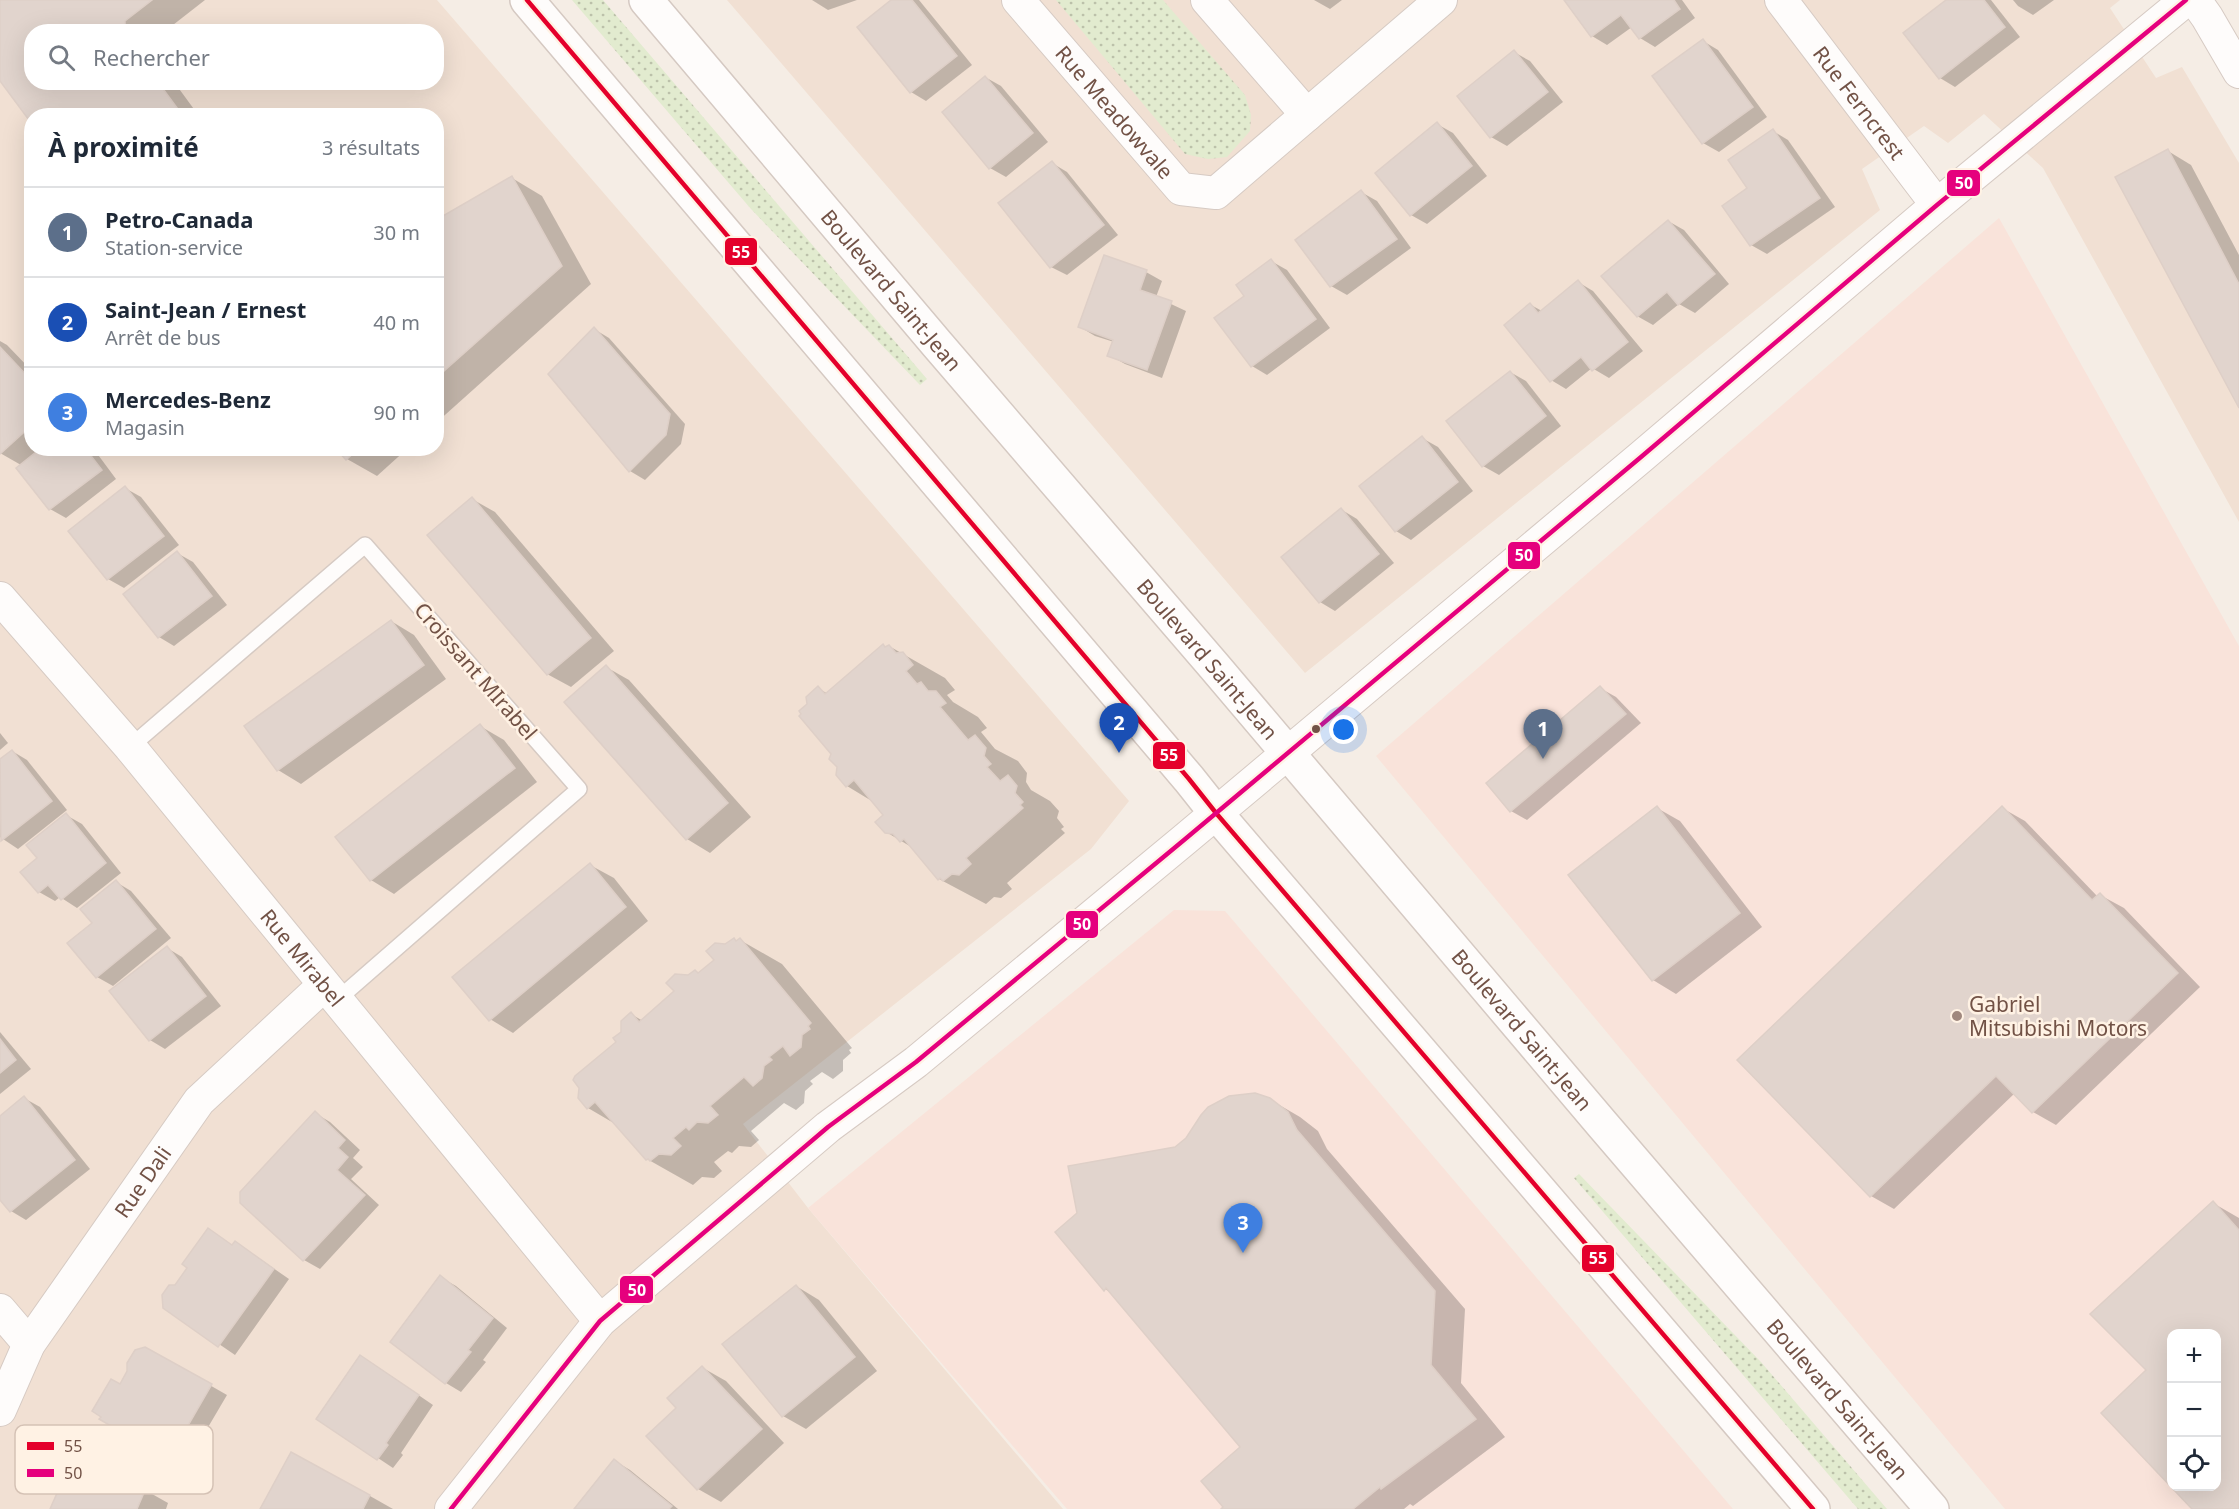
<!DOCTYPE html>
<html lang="fr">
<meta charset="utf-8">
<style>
:root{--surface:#fff;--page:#f2f2f3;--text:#1f2937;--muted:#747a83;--line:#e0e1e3;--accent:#db2777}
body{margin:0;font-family:"Noto Sans",sans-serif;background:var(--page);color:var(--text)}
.controls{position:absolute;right:18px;bottom:18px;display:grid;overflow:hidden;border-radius:12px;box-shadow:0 6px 24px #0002}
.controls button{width:54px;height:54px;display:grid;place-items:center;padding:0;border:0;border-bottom:2px solid var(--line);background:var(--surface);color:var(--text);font:30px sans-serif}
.you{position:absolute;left:1344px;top:730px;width:21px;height:21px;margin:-15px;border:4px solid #fff;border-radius:50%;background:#1a73e8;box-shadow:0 0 0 9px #1a73e833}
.badge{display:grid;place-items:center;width:39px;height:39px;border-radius:50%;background:var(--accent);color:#fff;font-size:20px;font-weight:700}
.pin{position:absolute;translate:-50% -50px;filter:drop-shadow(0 2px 3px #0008)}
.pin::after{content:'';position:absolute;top:32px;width:21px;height:18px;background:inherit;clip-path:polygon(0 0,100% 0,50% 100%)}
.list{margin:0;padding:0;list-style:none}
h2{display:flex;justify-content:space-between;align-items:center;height:78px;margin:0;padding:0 24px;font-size:26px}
h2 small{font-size:20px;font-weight:400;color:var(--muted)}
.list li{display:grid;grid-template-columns:39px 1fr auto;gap:18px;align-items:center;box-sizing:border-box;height:90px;padding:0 24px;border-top:2px solid var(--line)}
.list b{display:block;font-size:22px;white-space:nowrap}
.list p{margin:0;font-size:20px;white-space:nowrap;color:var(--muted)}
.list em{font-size:20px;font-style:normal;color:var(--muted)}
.icon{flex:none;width:33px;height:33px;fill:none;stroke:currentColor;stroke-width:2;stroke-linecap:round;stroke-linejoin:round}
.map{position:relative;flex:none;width:2239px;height:1509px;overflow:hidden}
.search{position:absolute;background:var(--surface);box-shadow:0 6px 24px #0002;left:24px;top:24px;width:420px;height:66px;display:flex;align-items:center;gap:15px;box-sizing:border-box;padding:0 21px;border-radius:24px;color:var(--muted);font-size:22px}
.panel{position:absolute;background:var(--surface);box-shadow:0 6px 24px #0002;left:24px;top:108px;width:420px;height:348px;border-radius:24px}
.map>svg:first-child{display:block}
.residential{fill:#f1e0d3;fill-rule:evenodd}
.commercial{fill:#f9e3da;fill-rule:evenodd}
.grass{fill:url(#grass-dots)}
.shadow{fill:#0003}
.building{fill:#e1d4cd;stroke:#decfc7;stroke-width:1.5;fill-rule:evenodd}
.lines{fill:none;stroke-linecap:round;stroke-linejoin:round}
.service-casing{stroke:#d6cac3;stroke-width:18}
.minor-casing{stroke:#d6cac3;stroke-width:34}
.secondary-casing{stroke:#d5c9c2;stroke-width:36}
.service{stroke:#fefcfb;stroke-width:15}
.minor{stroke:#fefcfb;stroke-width:32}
.secondary{stroke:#fefcfb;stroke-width:33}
.bus-1-casing{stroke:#fff2e4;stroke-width:9}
.bus-2-casing{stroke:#fff2e4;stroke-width:9}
.bus-1{stroke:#e4002b;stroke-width:4.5}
.bus-2{stroke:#e5007d;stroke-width:4.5}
.bus-dot{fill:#725246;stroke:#fff2e4;stroke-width:2}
.poi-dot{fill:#a0887e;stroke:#fff2e4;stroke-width:2}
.labels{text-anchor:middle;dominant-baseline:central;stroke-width:5;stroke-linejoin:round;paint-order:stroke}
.street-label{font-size:21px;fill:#725246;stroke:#fff2e4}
.poi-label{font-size:21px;fill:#725246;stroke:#fff2e4;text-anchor:start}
.key{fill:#fff2e4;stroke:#d5c2b5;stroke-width:1.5}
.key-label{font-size:16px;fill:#725246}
.line-badge{stroke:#fff2e4;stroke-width:2}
.badge-label{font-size:16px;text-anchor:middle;font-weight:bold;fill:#fff}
</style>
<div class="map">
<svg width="2239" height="1509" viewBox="0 0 2239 1509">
<defs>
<pattern id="grass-dots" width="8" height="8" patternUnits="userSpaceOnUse" patternTransform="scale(1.5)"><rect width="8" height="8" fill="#e2ebcf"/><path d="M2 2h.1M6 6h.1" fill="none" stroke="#bcc1aa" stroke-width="1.8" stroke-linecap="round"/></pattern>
</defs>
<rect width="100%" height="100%" fill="#f5ede5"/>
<g class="residential">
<path d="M0,0H437L1129,801L1091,849L743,1124L808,1208L1063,1509H0ZM32,32H436V82H32ZM32,116H436V448H32Z"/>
<polygon points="727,0 2120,0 2110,8 2156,78 2182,67 2239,163 2239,522 2043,168 1984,114 1948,143 1924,126 1862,169 1880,210 1305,673"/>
</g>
<g class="commercial">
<path d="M1999,218L2239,646V1509H2005L1376,756ZM2172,1334H2216V1486H2172Z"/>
<polygon points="1174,910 1225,911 1733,1509 1067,1509 808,1208"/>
</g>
<g class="grass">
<polygon points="572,0 603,0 927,379 920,385 751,209"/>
<polygon points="1056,0 1163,0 1245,95 1251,115 1250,131 1227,157 1208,159 1185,154"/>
<polygon points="1579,1174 1761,1362 1887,1509 1858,1509 1574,1178"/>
</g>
<g class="shadow">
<polygon points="0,0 205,0 164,32 32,32 32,82 171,82 177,86 199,116 32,116 0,77"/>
<polygon points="812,0 857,0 828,10"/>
<polygon points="893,0 919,0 972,65 926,101 911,92"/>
<polygon points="1314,0 1342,0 1330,9"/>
<polygon points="1566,0 1682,0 1695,18 1655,47 1640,38 1632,27 1607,45 1592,36"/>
<polygon points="1948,0 1991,0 2020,37 1955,87 1940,78"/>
<polygon points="2013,0 2054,0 2033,15 2018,6"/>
<polygon points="1703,41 1718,50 1767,117 1719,152 1703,143"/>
<polygon points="1514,52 1530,61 1563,102 1507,146 1491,137 1459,97"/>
<polygon points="985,77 1001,86 1048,142 1006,177 990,168 944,112"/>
<polygon points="1437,124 1453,133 1487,176 1427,224 1411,215 1377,173"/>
<polygon points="1773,131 1788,140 1835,207 1767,254 1751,245 1749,188"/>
<polygon points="2168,151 2191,165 2239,255 2239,405"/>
<polygon points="1052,163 1067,172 1118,235 1067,275 1051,267"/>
<polygon points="512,178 542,196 591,284 436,423 436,221"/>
<polygon points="1361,192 1377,201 1411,248 1347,295 1331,286 1297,240"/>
<polygon points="1668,221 1684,230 1729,284 1695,313 1679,304 1653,325 1637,316"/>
<polygon points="1271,261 1287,270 1330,328 1267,375 1252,366 1246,297"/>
<polygon points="1146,272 1162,281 1156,297 1186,311 1162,378 1125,364 1109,355 1114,342 1095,336 1080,327"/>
<polygon points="1578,282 1593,291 1643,351 1609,378 1592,368 1566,389 1551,380 1531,305 1542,311"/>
<polygon points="594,329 609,338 685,424 681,444 645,480 630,471"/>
<polygon points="0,341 7,345 32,371 32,448 93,448 116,479 66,518 50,509 21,465 0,453"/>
<polygon points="1510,372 1526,381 1561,426 1499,475 1483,466"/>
<polygon points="1422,438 1438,447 1473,491 1411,540 1396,531"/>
<polygon points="337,448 408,448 377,476 347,459"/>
<polygon points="125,488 141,497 179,545 124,588 108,579 70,531"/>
<polygon points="472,499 495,512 614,651 571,687 547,674"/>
<polygon points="1342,510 1357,519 1394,563 1335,611 1320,602"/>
<polygon points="177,553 193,562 227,605 174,646 159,637"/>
<polygon points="391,621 414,635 446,679 301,784 278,770"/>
<polygon points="889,646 945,678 955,690 947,695 953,702 978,717 987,728 981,732 995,749 1018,761 1027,773 1026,782 1031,790 1050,801 1059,811 1057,818 1064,827 1061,829 1065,833 1007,883 1012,889 1001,898 994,897 986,904 939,879 913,848 886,832 886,815 875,803 847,786 837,775 839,767 809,705 818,688 828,694"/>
<polygon points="606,667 629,680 751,817 710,853 687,839 566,702"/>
<polygon points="1600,688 1616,697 1641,723 1527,820 1511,811"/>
<polygon points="480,726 504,740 537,782 394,894 371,880"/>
<polygon points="0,733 8,743 0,750"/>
<polygon points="12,751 27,760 67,810 18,849 0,837 0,761"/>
<polygon points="1657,808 1680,821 1762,927 1676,994 1653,980"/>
<polygon points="2002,808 2025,821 2098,897 2100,895 2124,908 2200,987 2056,1125 2033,1112 2015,1093 1894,1209 1871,1196"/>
<polygon points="66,815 82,824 121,873 77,908 60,897 55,901 39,892"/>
<polygon points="590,865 614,878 648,921 513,1033 490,1019"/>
<polygon points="116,882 131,891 171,938 113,986 97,977 94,923"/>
<polygon points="734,940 738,942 740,940 782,964 852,1048 849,1050 851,1053 843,1060 843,1071 833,1079 822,1072 810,1081 813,1084 805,1091 804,1103 796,1110 784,1103 751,1131 759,1140 751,1147 739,1146 732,1153 728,1151 714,1162 722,1171 714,1178 702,1177 693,1185 647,1159 617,1125 588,1108 631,1014 643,1021 677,991 688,977 700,974 716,960 726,946"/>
<polygon points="167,948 182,957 221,1006 165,1049 150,1040"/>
<polygon points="0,1032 31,1069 0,1094"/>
<polygon points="24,1098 40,1107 90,1169 26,1220 11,1211 0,1198 0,1117"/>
<polygon points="1269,1099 1300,1117 1318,1131 1327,1149 1465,1309 1461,1383 1505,1437 1413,1506 1410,1504 1404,1509 1223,1509 1242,1447 1113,1294 1105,1289 1175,1148"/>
<polygon points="315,1113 330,1122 360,1150 353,1158 363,1167 351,1179 379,1205 320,1269 304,1260"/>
<polygon points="2213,1203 2239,1218 2239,1509 2194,1509 2216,1486 2216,1334 2172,1334 2148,1370"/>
<polygon points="209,1230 233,1246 250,1252 289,1279 235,1355 165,1307 189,1268"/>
<polygon points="440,1277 456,1286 507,1328 483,1360 486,1362 461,1392 446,1383 392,1342"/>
<polygon points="796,1286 819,1300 877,1371 806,1429 783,1416"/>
<polygon points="145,1348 227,1395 187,1463 146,1439 144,1444 101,1419"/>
<polygon points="376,1366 433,1405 401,1453 403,1455 393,1468 318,1418"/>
<polygon points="703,1368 726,1381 784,1443 721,1502 698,1489 679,1408"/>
<polygon points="291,1454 370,1496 393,1509 262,1509"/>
<polygon points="615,1461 630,1470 678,1509 576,1509"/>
<polygon points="145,1490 168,1503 166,1509 51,1509"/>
</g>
<g class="building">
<polygon points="0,0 152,0 125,21 125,32 32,32 32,82 158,82 183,116 32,116 32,120 30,118 29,120 0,81"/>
<polygon points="891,0 912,0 957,56 910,93 857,27"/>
<polygon points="1564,0 1674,0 1680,9 1639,39 1621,15 1591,37"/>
<polygon points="1946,0 1984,0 2005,27 1939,79 1903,33"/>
<polygon points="1703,39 1753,107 1702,144 1652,76"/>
<polygon points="1514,50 1548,92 1490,138 1457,96"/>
<polygon points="985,76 1033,133 989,169 942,112"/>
<polygon points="1437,122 1472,166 1410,216 1375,173"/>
<polygon points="1773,129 1820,198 1750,246 1722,206 1747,188 1728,160"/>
<polygon points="2168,149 2239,284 2239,408 2115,177"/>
<polygon points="1052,161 1104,225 1050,268 998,203"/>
<polygon points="512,176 562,266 436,378 436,220"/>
<polygon points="1361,190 1397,239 1330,287 1295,240"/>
<polygon points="1668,220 1715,274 1678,305 1667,292 1637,317 1601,276"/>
<polygon points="1104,255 1147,270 1140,290 1172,301 1147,370 1107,356 1113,340 1078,327"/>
<polygon points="1271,259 1316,319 1251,367 1214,318 1244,296 1236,285"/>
<polygon points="1578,280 1628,342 1592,371 1581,357 1550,382 1504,325 1530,303 1538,313"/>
<polygon points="594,327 670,414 666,435 629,472 548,374"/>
<polygon points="0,347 32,381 32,425 0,454"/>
<polygon points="1510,371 1546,416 1482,467 1446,421"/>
<polygon points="1422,436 1458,482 1395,532 1359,486"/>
<polygon points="41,448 85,448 102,470 49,510 16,468"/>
<polygon points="335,448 359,448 346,460"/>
<polygon points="125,486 164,536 107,580 68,531"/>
<polygon points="472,497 591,638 547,675 427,535"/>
<polygon points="1341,508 1379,554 1319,603 1281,557"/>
<polygon points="177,551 212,596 158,638 123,594"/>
<polygon points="391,620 424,665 277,771 244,726"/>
<polygon points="883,644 885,647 889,645 896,653 903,652 913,665 906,671 917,684 921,682 928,691 936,691 946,703 940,707 968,740 975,735 986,748 984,756 991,764 987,767 1000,781 1008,775 1017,786 1015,793 1023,802 1020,805 1023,808 966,858 971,864 959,875 952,874 943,881 940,878 938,880 904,839 900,842 893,834 885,833 875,822 883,815 854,780 846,787 836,775 837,767 829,759 831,754 799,716 801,714 799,711 807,704 806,697 818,686 825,694"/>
<polygon points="606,665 728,803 686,840 564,702"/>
<polygon points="1600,686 1626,714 1510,812 1486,783"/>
<polygon points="480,724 515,768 370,881 335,837"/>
<polygon points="12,750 52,801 1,841 0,759"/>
<polygon points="1657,806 1740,913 1652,981 1568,875"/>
<polygon points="2002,806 2092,900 2100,893 2178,973 2032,1113 1996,1076 1870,1197 1737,1060"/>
<polygon points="66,813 106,863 61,900 48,885 38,893 20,872 37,858 26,845"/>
<polygon points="590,863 626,907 489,1021 452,977"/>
<polygon points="116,880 156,929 96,978 67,943 92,923 80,909"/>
<polygon points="734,938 736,941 740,938 811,1023 808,1026 810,1029 802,1035 801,1047 790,1056 783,1046 769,1057 772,1060 764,1066 762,1078 753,1086 744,1077 710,1106 718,1115 708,1123 697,1122 689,1130 686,1127 673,1138 681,1146 671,1155 659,1154 650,1161 648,1159 646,1160 595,1102 587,1109 578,1098 579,1088 573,1080 575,1076 616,1042 613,1038 621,1032 621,1021 631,1012 639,1022 674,991 666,983 675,974 688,975 695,970 698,973 714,960 706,951 715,943 725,944"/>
<polygon points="167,946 206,996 149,1041 109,991"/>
<polygon points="0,1039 16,1060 0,1073"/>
<polygon points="1255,1093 1270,1098 1288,1112 1297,1130 1435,1291 1431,1365 1476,1419 1381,1489 1380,1487 1353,1509 1221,1509 1223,1507 1201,1481 1240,1447 1106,1288 1104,1291 1055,1232 1077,1213 1068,1166 1175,1147 1186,1138 1201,1115 1208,1107 1229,1096"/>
<polygon points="24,1096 75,1160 10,1212 0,1200 0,1116"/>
<polygon points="315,1111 345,1140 338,1148 348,1157 337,1170 365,1195 303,1261 240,1203 240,1192"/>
<path d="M2213,1201L2239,1230V1509H2192L2101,1413L2146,1370L2090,1314ZM2172,1334H2216V1486H2172Z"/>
<polygon points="208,1228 232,1245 235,1241 274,1269 218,1347 163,1308 162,1295 169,1285 175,1285 187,1268 182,1264"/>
<polygon points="440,1275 493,1318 468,1350 471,1352 445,1384 390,1342"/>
<polygon points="796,1285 855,1357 782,1417 722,1344"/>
<polygon points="145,1347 212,1384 171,1455 130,1432 128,1436 99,1419 101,1417 92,1411 111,1379 120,1384 127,1371 127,1363 135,1350"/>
<polygon points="360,1355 419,1395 386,1443 388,1445 377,1460 316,1419"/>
<polygon points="702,1366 762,1429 697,1490 646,1436 676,1408 667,1398"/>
<polygon points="291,1452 370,1495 363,1509 260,1509"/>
<polygon points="73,1457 146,1488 137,1509 50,1509"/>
<polygon points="614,1459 672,1506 669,1509 574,1509"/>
</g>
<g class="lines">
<g class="service-casing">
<polyline id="service" points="130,747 365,545 579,789 337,1000"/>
</g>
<g class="minor-casing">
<g id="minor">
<path id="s1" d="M1018,0L1181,189L1216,193L1441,0"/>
<polyline points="1207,0 1307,115"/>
<path id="s2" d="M1781,0L1937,205"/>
<polyline points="2195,0 2207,17 2239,72"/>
<path id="s3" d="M0,598L130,747L600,1321"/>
<polyline points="0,1310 29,1344"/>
<path id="s4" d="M0,1410L29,1344L199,1101L324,985"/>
<polyline points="451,1509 600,1321 828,1127 916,1062 1184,840 1641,457 1937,205 2186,0"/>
</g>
</g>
<g class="secondary-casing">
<g id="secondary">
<polyline points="527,0 1189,779 1216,813 1813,1509"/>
<path id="s5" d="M646,0L937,344L1214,666L1602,1124L1932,1509"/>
</g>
</g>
<use href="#service" class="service"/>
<use href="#minor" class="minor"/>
<use href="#secondary" class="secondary"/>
<g class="bus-1-casing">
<polyline id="bus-1" points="527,0 1189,779 1216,813 1813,1509"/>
</g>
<g class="bus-2-casing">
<polyline id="bus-2" points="451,1509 600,1321 828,1127 916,1062 1184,840 1641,457 1937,205 2186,0"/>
</g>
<use href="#bus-1" class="bus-1"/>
<use href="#bus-2" class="bus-2"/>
</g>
<circle class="bus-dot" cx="1316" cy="729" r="5"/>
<circle class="poi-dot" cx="1957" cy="1016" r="6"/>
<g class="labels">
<g class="street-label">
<text stroke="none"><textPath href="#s2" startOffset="129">Rue Ferncrest</textPath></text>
<text stroke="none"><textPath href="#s1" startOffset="148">Rue Meadowvale</textPath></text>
<text stroke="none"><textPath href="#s5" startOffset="380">Boulevard Saint-Jean</textPath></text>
<text stroke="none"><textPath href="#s5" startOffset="866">Boulevard Saint-Jean</textPath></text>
<text transform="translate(476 671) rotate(49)">Croissant MIrabel</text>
<text stroke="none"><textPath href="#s3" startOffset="470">Rue Mirabel</textPath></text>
<text stroke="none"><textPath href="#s5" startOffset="1352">Boulevard Saint-Jean</textPath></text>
<text stroke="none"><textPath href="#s4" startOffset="270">Rue Dali</textPath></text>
<text stroke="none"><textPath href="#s5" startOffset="1838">Boulevard Saint-Jean</textPath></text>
</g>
<g class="poi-label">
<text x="1969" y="1004">Gabriel<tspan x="1969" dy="24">Mitsubishi Motors</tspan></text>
</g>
</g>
<rect x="15" y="1425" width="198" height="69" rx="9" class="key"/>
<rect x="27" y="1442" width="27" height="8" fill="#e4002b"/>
<rect x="27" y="1469" width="27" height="8" fill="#e5007d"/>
<g class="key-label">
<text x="64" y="1452">55</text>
<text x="64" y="1479">50</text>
</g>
<g class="line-badge">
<rect x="1946" y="169" width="35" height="28" rx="6" fill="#e5007d"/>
<rect x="724" y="237" width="34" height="29" rx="6" fill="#e4002b"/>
<rect x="1507" y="541" width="34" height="29" rx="6" fill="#e5007d"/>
<rect x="1152" y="741" width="34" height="29" rx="6" fill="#e4002b"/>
<rect x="1065" y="910" width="34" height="29" rx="6" fill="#e5007d"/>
<rect x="1581" y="1244" width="34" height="29" rx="6" fill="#e4002b"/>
<rect x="619" y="1275" width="35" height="29" rx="6" fill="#e5007d"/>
</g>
<g class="badge-label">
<text x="1964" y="189">50</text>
<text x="741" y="258">55</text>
<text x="1524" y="561">50</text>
<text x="1169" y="761">55</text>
<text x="1082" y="930">50</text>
<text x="1598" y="1264">55</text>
<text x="637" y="1296">50</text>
</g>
</svg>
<div class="controls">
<button>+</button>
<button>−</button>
<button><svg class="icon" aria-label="locate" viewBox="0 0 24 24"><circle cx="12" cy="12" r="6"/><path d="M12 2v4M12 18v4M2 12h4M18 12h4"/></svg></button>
</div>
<div class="you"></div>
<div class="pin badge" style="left:1543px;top:759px;background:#5c6f8a">1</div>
<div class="pin badge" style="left:1119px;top:753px;background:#1a4fb4">2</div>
<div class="pin badge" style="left:1243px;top:1253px;background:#3f7fe0">3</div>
<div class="search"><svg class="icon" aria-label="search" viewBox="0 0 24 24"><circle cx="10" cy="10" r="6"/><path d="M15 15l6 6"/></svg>Rechercher</div>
<section class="panel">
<h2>À proximité<small>3 résultats</small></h2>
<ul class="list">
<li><span class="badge" style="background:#5c6f8a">1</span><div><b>Petro-Canada</b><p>Station-service</p></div><em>30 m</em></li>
<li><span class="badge" style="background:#1a4fb4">2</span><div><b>Saint-Jean / Ernest</b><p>Arrêt de bus</p></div><em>40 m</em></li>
<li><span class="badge" style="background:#3f7fe0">3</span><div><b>Mercedes-Benz</b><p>Magasin</p></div><em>90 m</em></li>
</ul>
</section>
</div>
